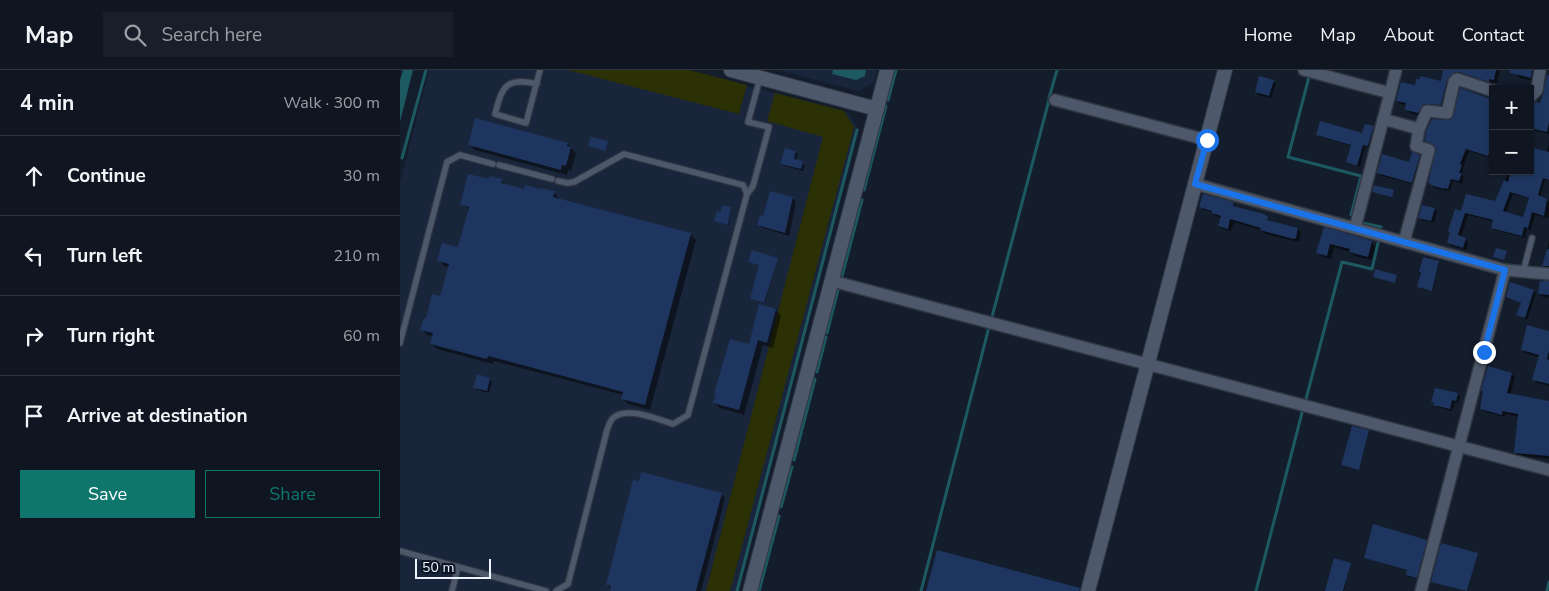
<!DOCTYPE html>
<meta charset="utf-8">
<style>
:root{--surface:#0f1621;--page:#181f2a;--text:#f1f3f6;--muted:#9b9fa5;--line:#2f353f;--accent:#0f766e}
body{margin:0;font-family:"Nunito Sans",sans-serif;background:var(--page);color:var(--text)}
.controls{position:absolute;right:15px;top:15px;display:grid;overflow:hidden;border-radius:0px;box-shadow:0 1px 4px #0004}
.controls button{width:45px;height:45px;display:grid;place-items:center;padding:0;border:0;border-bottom:1px solid var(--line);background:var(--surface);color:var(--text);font:25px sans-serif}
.scale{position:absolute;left:15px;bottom:12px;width:76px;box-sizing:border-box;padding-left:5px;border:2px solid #edf4ff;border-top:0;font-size:14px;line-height:18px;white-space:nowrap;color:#edf4ff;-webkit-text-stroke:4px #0b1423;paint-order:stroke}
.stop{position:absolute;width:15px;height:15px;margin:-11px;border:4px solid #1a73e8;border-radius:50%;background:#fff}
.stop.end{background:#1a73e8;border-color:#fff;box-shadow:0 1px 5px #0008}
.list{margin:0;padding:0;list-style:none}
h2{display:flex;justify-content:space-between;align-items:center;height:65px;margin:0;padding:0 20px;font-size:21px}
h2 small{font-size:16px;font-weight:400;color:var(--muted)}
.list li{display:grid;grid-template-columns:32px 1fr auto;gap:15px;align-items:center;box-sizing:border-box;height:80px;padding:0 20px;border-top:1px solid var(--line)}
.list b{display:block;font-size:19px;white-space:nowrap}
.list em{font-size:16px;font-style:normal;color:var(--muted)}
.actions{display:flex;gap:10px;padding:15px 20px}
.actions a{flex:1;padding:11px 0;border:1px solid var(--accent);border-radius:0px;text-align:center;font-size:18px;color:var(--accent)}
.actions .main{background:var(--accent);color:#fff}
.icon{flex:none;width:28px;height:28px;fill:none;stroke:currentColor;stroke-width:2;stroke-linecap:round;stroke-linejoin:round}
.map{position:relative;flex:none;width:1149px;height:521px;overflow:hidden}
header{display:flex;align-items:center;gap:30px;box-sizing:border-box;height:70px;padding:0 25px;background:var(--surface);border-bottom:1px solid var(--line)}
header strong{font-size:24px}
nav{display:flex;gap:28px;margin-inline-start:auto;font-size:18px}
.search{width:350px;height:45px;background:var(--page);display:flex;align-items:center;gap:12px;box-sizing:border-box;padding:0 18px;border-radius:0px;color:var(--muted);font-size:19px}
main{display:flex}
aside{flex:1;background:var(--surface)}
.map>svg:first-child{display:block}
.built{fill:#19253a}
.green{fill:#2c3005}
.water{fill:#1c5961}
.shadow{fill:#0007;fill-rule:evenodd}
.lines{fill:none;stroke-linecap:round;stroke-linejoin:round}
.stream{stroke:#1c5961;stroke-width:3}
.building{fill:#1e365f;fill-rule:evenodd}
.service-casing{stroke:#313643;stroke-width:8}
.minor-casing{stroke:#313643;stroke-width:14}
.tertiary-casing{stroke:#313643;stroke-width:16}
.service{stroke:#4d586a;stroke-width:5.5}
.minor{stroke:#4d586a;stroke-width:11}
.tertiary{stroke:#4d586a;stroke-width:14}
.route{stroke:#1a73e8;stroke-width:6}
</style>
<header>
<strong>Map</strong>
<div class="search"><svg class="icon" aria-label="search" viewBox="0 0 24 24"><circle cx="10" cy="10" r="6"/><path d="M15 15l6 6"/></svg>Search here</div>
<nav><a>Home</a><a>Map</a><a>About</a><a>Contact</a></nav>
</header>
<main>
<aside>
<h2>4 min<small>Walk · 300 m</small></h2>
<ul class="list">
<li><svg class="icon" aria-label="ahead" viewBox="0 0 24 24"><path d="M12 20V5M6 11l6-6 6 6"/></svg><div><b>Continue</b></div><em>30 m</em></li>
<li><svg class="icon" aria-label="left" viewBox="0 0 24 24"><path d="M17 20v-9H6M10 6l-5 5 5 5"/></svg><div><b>Turn left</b></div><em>210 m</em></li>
<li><svg class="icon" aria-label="right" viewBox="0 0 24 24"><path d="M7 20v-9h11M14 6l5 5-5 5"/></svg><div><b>Turn right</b></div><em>60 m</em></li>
<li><svg class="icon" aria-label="arrive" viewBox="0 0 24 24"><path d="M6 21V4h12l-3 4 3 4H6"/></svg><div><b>Arrive at destination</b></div></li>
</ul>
<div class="actions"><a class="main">Save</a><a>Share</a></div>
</aside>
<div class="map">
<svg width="1149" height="521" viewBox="0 0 1149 521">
<rect width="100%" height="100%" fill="#141d2c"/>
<g class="built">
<polygon points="29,0 289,0 449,43 457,57 336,521 0,521 0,113"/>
<polygon points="378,0 477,0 474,12 458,21"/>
</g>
<g class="green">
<polygon points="168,0 289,0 347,15 339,44"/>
<polygon points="375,23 444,41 454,57 330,521 306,521 423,67 367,51"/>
</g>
<g class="water">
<polygon points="3,0 13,0 0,52 0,10"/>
<polygon points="433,0 466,0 465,6 456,10 432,4"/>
</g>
<g class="shadow">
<polygon points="1044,0 1100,0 1097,13 1093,12 1092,14 1064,5 1058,5 1044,38 1021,46 1010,43 1006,40 1007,35 1000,34 997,31 1016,17 1042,12"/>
<polygon points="1117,0 1137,0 1134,11 1120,8 1116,4"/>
<polygon points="873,11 876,14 871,28 859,25 856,22"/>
<polygon points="1149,11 1149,64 1133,60 1130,68 1130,42 1132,35 1140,34"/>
<polygon points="1061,20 1093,30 1093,82 1091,88 1069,81 1063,98 1062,105 1064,107 1062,114 1053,111 1050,121 1047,120 1047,121 1034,118 1029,112 1038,78 1026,70 1047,52 1054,48"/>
<polygon points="76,50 168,74 176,84 171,101 168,100 167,105 75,80 69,75"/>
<polygon points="973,57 975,60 971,78 965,76 960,97 950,94 948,92 952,76 920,67 918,65 963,64"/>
<path d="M1149,71V111L1145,110L1140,127L1149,132V148L1135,145L1131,160L1127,159L1125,168L1096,160L1093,158L1094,152L1068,145L1061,167L1068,172L1066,180L1051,176L1049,173L1062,142L1096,133L1109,101H1130L1147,83ZM1113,124L1130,129L1124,148L1106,143Z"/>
<polygon points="396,82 398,84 396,91 405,95 403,101 384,96 381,93"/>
<polygon points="1019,86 1023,90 1016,115 982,106 978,103 1010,93"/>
<polygon points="90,111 101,111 106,115 125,120 154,123 160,130 290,164 296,170 250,340 228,334 223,329 224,325 94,291 93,294 37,279 31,274 33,266 27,265 22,259 41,228 49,197 44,196 39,190 59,179 69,140 62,134"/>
<polygon points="393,128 396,132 389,166 363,158 359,155 364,147"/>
<polygon points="833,134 836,137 867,148 871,152 898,159 901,163 899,172 865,164 861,160 834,152 831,161 823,159 819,156 822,148 816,146 812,142 804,140 801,137"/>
<polygon points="331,138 329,155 315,151 321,143"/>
<polygon points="1034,139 1037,142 1034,153 1022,150 1020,148"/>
<polygon points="925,159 972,172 975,176 972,190 954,186 950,182 934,177 931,189 921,186 917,182"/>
<polygon points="1149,171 1149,199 1143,195"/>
<polygon points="377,189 365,233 352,230 360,195"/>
<polygon points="1039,193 1033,221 1019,218 1020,201"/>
<polygon points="1149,212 1149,228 1143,227 1139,224"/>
<polygon points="1133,221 1136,223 1127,250 1118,245 1122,234 1107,226"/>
<polygon points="376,240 381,246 373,278 363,275 344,345 320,338 314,333 350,275"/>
<polygon points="1149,262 1149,316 1137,313 1133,310 1139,287 1125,283 1122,280"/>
<polygon points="1112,304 1115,307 1110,325 1149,331 1149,389 1118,386 1115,382 1119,347 1106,344 1105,347 1085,342 1081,338"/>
<polygon points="90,309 92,312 89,323 77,320 74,318"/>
<polygon points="1057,324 1060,327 1058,333 1055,332 1052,341 1037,337 1033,331"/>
<polygon points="969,361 959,400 943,396 942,395"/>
<polygon points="321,424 325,428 301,521 211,521 212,519 207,515"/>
<polygon points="1026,471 1018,508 1008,506 1009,501 965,488"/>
<polygon points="1077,484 1068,521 1034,512"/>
<polygon points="950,494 944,521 927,521"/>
</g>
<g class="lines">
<g class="stream">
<polyline points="909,7 888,87 961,106 951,145"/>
<polyline points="649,28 657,0"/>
<polyline points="488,30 496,0"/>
<polyline points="2,88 26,0"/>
<polyline points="464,120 486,36"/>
<polyline points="963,153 981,157"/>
<polyline points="442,206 462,130"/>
<polyline points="592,247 649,30"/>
<polyline points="427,263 438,220"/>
<polyline points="417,302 426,267"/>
<polyline points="906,329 942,192 972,199 979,169"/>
<polyline points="394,390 415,309"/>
<polyline points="381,437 392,397"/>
<polyline points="337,521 457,60"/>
<polyline points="359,521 379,446"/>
<polyline points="521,521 589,257"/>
<polyline points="856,521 903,339"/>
<polyline points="1147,521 1149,512"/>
</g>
</g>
<g class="building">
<polygon points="1043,0 1096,0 1094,10 1089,9 1089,12 1059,2 1055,2 1047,10 1041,35 1024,34 1018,43 1005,40 1006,33 996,31 1001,12 1015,15 1016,9 1020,9 1020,6 1041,11"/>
<polygon points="1110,0 1132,0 1131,8 1110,3"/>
<polygon points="1147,5 1149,5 1149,52 1147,62 1130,58 1131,34 1136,32 1140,33 1144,21"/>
<polygon points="859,6 874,10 869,26 855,22"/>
<polygon points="1060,18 1093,30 1093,71 1088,86 1066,79 1060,94 1062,95 1059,103 1062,103 1059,111 1051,109 1048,119 1044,118 1044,119 1030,115 1031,114 1028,113 1036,79 1034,75 1025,71 1026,61 1032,49 1047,50 1053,47"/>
<polygon points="75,48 168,73 167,76 171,77 166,96 162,95 161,100 68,75"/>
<polygon points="920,51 962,63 965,54 974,56 968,76 963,75 957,96 946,92 951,75 916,65"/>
<polygon points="191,67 208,71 205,81 188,76"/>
<path d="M1130,77L1149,82V110L1143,108L1138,125L1147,129L1144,146L1132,142L1128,158L1124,157L1122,166L1091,158L1093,150L1065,143L1058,165L1066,168L1063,178L1047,173L1050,162L1048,161L1055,139L1061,141L1066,124L1095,131L1104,110L1108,112L1111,101H1121L1130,104ZM1110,122L1129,128L1123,147L1103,141Z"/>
<polygon points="385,78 396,81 394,89 403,91 401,99 380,94"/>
<polygon points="1012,82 1020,85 1012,113 977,103 982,84 1009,92"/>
<polygon points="68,104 89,109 90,106 102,109 101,113 124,119 125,115 140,119 140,118 155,121 153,127 291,163 245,335 221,329 223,322 88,286 87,289 30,274 33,263 20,260 24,248 26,249 32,224 40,226 49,194 37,191 42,173 58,177 69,137 60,135"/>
<polygon points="974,115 994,120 992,127 972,122"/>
<polygon points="370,121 393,127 385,163 357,155 360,145 363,146"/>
<polygon points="803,124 834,132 833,136 864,144 868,147 867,150 898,158 896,168 894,169 860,160 861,158 830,149 828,159 818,156 821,146 812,143 812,141 799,137"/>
<polygon points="322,135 331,137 328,155 314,151 317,141 321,142"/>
<polygon points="1022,135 1035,138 1031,151 1018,148"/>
<polygon points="924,157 972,171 968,187 949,182 950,179 930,174 927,186 916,183"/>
<polygon points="1096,178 1107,181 1104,190 1093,187"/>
<polygon points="1147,179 1149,179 1149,196 1142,196"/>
<polygon points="352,180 378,188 364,233 350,229 359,195 348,192"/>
<polygon points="1023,187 1039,191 1032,221 1017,217 1021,202 1019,202"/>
<polygon points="975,199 997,205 995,213 973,207"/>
<polygon points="1140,211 1149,211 1149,225 1138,224"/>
<polygon points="1110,212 1134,220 1125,248 1116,245 1121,233 1106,227"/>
<polygon points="359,234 376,239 367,273 358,270 339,340 313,333 316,323 314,323 330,269 349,274"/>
<polygon points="1127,255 1149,261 1149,281 1147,289 1149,290 1149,314 1132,310 1139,285 1121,280"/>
<polygon points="1088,296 1112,303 1107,323 1149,331 1149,386 1114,383 1118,344 1102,341 1102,345 1080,339 1083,321 1081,321"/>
<polygon points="77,304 90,308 87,321 73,318"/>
<polygon points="1035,318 1058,323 1056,331 1052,330 1050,339 1033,335 1034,332 1031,332"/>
<polygon points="952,356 969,360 959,400 941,395"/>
<polygon points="241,402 322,423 296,521 210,521 211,516 206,515 233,410 239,411"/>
<polygon points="973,454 1027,470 1017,508 1006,505 1007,500 964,488"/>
<polygon points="1041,473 1078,483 1067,521 1031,512"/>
<polygon points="537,480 680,518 679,521 526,521"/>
<polygon points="934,488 951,493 943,521 925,521"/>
</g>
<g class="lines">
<g class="service-casing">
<g id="service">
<path d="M137,14C105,6 102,18 95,44L126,53L140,0"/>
<polyline points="99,95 152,109"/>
<polyline points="347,124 353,116 369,57 348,52 360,8"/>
<polyline points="1123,202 1132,168"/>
<polyline points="0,273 47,92 60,85 93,94"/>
<polyline points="0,481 146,521"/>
<polyline points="52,521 58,497"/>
<path d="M156,521L168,514L207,360C208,357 210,352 212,349C225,335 257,349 273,354L288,345L347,124L343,115L224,84L174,112L168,113L158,111"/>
</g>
</g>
<g class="minor-casing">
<g id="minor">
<polyline points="904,0 990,23"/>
<polyline points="1130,27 1137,20 1140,0"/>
<polyline points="655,30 807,70"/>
<polyline points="983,49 1019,59 1016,76 1029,80 1004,172"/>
<polyline points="1019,59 1027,41 1047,43 1054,12 1057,9 1093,21"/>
<polyline points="795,114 1105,200 1149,204"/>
<polyline points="955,158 996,0"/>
<polyline points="432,211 1149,400"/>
<polyline points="1021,521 1105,200"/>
</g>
</g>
<g class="tertiary-casing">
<g id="tertiary">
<polyline points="331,0 477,39"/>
<polyline points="350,521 487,0"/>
<polyline points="688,521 825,0"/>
</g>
</g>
<use href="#service" class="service"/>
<use href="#minor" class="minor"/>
<use href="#tertiary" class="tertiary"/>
</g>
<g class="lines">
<polyline class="route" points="807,70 795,114 1105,200 1084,282"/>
</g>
</svg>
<div class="controls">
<button>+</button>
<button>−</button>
</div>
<div class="scale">50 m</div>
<div class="stop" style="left:807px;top:70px"></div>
<div class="stop end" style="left:1084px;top:282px"></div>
</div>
</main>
